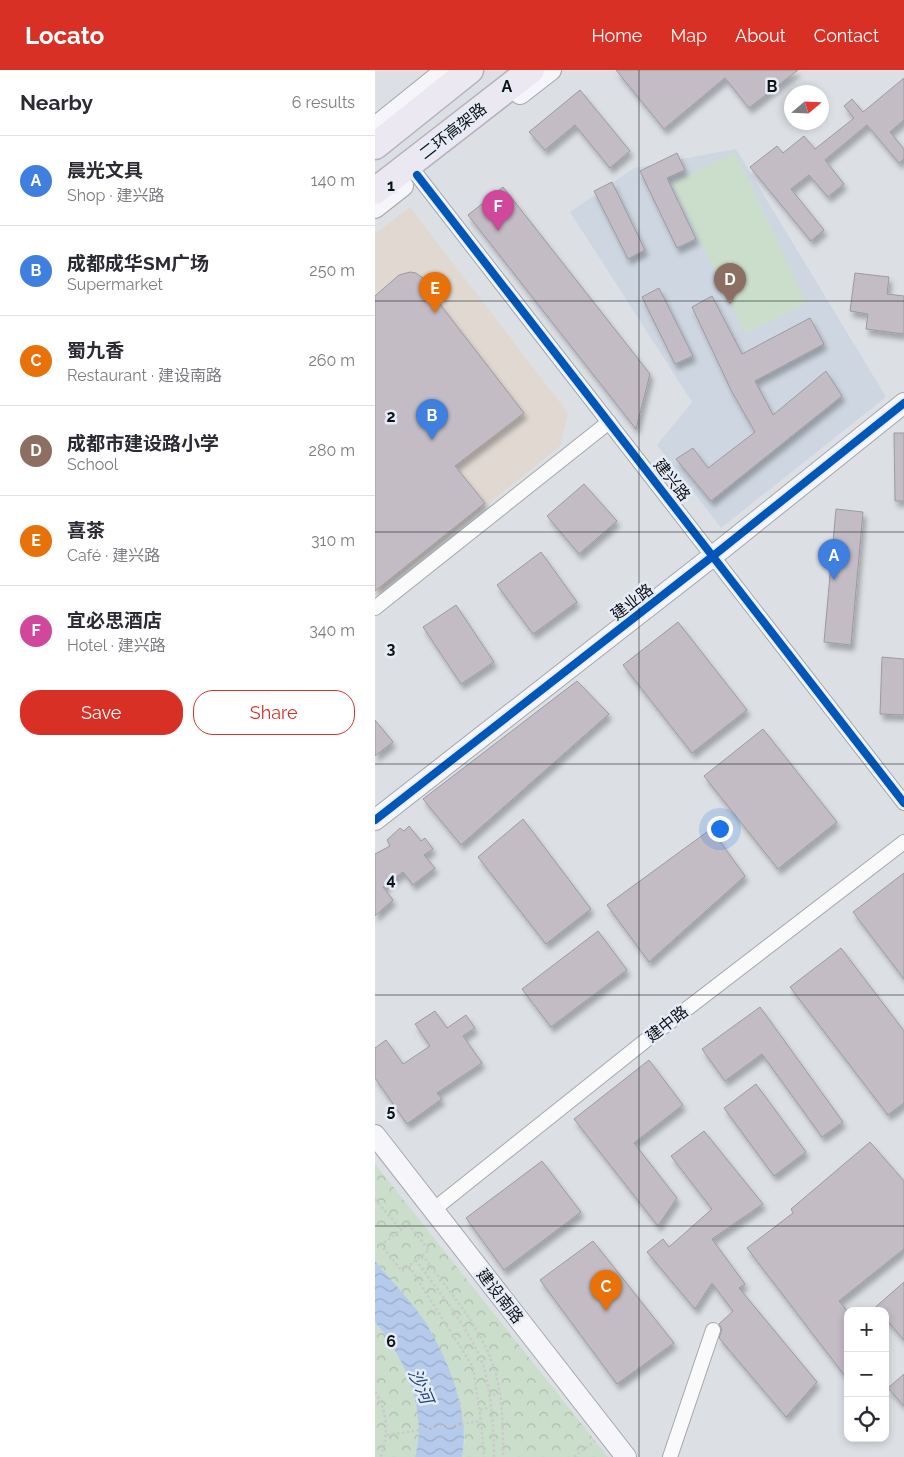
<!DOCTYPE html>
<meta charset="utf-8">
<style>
:root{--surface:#fff;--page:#f7f7f7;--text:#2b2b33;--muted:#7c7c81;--line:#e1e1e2;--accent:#d93025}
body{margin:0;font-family:Raleway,"Noto Sans SC",sans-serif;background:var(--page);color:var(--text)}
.controls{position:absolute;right:15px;bottom:15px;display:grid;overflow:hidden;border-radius:10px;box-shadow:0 2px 8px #0003}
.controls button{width:45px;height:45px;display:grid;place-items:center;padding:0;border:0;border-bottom:1px solid var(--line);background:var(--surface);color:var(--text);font:25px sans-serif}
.compass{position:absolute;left:409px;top:15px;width:45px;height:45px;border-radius:50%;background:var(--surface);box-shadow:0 2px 8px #0003;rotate:71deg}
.you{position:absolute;left:344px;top:758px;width:18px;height:18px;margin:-12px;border:4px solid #fff;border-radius:50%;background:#1a73e8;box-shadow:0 0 0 8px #1a73e833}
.badge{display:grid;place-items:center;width:32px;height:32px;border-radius:50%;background:var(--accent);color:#fff;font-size:16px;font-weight:700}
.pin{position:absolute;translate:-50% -41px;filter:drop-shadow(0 1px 2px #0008)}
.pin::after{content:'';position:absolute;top:26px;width:18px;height:15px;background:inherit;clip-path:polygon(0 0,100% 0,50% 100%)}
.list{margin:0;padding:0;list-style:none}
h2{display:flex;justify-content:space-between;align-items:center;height:65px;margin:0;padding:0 20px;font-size:21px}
h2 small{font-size:16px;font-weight:400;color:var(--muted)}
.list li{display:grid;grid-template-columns:32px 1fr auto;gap:15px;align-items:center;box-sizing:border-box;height:90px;padding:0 20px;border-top:1px solid var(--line)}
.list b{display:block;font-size:19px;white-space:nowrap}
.list p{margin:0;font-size:16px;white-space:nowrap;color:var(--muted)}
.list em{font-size:16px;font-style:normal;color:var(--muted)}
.actions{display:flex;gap:10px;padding:15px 20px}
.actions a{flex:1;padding:11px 0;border:1px solid var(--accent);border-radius:20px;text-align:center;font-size:18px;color:var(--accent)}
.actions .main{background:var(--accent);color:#fff}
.icon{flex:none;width:28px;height:28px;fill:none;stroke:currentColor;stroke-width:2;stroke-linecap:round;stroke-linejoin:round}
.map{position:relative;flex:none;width:529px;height:1387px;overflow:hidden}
header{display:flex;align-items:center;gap:30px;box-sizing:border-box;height:70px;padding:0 25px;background:var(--accent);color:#fff}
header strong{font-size:24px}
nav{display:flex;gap:28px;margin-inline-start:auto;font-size:18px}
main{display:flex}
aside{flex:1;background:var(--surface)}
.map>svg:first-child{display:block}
.commercial{fill:#e0d8d1}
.built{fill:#ced6e1}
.park{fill:url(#park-crowns)}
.pitch{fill:#cbddcb}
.water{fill:url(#water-waves)}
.building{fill:#c3bcc5;stroke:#9b9b9f;filter:url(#shadow)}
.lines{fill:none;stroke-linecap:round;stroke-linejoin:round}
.street-casing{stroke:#a4a7ab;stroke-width:16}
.secondary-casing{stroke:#a4a7ab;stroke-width:22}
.highway-casing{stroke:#b4b1bc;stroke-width:29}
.path{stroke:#c9cacc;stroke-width:2.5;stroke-dasharray:2.5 2.5;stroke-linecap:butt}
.street{stroke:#fafafb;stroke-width:14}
.secondary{stroke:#f6f5f9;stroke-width:20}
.highway{stroke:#ece8f2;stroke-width:26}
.cycleway-casing{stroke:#e5ecf7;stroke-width:11}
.cycleway{stroke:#0057b8;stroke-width:8}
.grid{fill:none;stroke:#0f1215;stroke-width:1;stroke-opacity:0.55}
.labels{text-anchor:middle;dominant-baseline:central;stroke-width:5;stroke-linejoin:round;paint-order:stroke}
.street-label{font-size:16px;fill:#0f1215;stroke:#e5ecf7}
.water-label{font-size:18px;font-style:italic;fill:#26477e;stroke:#e5ecf7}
.grid-label{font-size:16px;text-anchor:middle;font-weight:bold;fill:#0f1215;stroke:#e5ecf7;stroke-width:5;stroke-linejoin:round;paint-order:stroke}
</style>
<header>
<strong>Locato</strong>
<nav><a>Home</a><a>Map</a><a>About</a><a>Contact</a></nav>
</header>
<main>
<aside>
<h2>Nearby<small>6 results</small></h2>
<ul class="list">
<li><span class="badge" style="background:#3f7fe0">A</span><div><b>晨光文具</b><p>Shop · 建兴路</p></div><em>140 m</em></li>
<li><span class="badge" style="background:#3f7fe0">B</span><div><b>成都成华SM广场</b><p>Supermarket</p></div><em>250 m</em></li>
<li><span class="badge" style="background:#e8710a">C</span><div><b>蜀九香</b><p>Restaurant · 建设南路</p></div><em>260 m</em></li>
<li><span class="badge" style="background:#8d6e63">D</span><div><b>成都市建设路小学</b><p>School</p></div><em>280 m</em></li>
<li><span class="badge" style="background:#e8710a">E</span><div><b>喜茶</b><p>Café · 建兴路</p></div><em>310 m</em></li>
<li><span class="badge" style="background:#d1479c">F</span><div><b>宜必思酒店</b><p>Hotel · 建兴路</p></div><em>340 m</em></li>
</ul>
<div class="actions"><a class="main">Save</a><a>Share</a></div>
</aside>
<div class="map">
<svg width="529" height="1387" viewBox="0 0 529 1387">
<defs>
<pattern id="park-crowns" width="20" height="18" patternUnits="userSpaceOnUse" patternTransform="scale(1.25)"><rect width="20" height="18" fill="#cbddcb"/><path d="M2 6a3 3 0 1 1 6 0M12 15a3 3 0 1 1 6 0" fill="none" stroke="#adbdad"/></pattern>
<pattern id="water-waves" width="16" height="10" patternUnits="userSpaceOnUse" patternTransform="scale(1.25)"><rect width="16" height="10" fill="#b6caec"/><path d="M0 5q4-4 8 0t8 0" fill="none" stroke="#9bacca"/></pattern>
<filter id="shadow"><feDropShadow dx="3" dy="5.5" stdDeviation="2.5" flood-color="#0004"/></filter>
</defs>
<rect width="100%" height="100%" fill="#dce0e5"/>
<polygon class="commercial" points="35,137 193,343 185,376 0,525 0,164"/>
<polygon class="built" points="361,79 511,327 346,458 282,375 317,332 195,142 259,98"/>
<g class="park">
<polygon points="0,1094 233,1387 87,1387 90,1370 55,1259 0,1191"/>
<path d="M0,1252C30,1288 53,1340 40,1387H0Z"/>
</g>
<polygon class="pitch" points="360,82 432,233 370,263 297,113"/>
<path class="water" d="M0,1191C16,1211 44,1239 55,1260C76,1297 95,1345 87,1387H40C53,1340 30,1288 0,1252Z"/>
<g class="building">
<polygon points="241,0 423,0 374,38 350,8 289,59"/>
<polygon points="529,8 529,50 515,62 529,79 529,89 524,93 492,55 450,90 469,114 453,127 434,105 416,119 449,160 436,171 375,97 402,76 408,83 429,66 440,79 479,48 469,36 477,29 488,42"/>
<polygon points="205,20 255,81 235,98 200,55 170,80 154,62"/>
<polygon points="302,83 310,100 292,108 321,169 302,178 265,101"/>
<polygon points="237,112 270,180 253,189 219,121"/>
<polygon points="128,117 275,304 261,359 93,145"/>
<polygon points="35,202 41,203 52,211 57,224 149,343 80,396 110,433 0,521 0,226 24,205"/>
<polygon points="480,203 514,207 512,224 529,226 529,264 491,259 493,244 475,241"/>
<polygon points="284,218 318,286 300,294 267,227"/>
<polygon points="337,226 367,284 435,248 449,274 380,311 398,345 451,301 467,326 336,431 301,389 318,378 333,398 380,362 357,322 317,237"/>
<polygon points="519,363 529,363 529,431 520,431"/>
<polygon points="209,414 242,451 204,484 172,446"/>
<polygon points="461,439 488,442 476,575 449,572"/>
<polygon points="166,482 202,532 158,564 122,515"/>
<polygon points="81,535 119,592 86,614 48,557"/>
<polygon points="303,552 372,640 317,683 248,595"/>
<polygon points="507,587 529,589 529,645 505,644"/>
<polygon points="202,611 234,644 86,775 48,729"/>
<polygon points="0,650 18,672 0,686"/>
<polygon points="388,659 462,752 403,799 329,706"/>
<polygon points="148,749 216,839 171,874 103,787"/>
<polygon points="34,756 46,771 50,768 58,779 49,785 60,798 38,815 28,802 8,817 18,830 0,846 0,784 15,776 12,770 25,758 29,761"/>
<polygon points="336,759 370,806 274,892 232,835"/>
<polygon points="529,803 529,909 478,842"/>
<polygon points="223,861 252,900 176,957 147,919"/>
<polygon points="466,878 529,961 529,1033 513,1045 415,917"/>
<polygon points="385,937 468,1052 447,1067 387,984 350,1011 327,979"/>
<polygon points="60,941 72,958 91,945 100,958 88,966 107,993 62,1023 67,1029 32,1054 0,1008 0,978 11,970 28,994 55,976 40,954"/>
<polygon points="274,990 308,1035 259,1073 302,1128 283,1156 199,1049"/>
<polygon points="381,1014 431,1082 399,1106 349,1038"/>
<polygon points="329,1061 388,1134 337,1169 370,1214 364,1218 442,1312 411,1347 344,1268 347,1259 344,1254 358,1241 337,1213 320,1239 272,1182 288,1169 294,1177 337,1139 296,1086"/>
<polygon points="495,1072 529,1111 529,1179 464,1231 473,1242 473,1310 372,1178 418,1143 416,1139"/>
<polygon points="167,1091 206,1142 129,1200 91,1148"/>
<polygon points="218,1171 299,1273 242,1314 165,1210"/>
<polygon points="529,1212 529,1270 510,1248 510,1241 496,1241"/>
<polygon points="529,1304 529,1336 513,1318"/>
</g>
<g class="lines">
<g class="street-casing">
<g id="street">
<polyline points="42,105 529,733"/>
<polyline points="0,538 234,352"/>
<polyline points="58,1140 270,971 529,772"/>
<polyline points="295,1387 338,1260"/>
</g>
</g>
<g class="secondary-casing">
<g id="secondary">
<polyline points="145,24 176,0"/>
<polyline points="0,57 71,0"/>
<polyline points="0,138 28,116"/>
<polyline points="0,750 338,486 529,333"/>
<polyline points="0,1065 251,1387"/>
</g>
</g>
<g class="highway-casing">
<g id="highway">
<polyline points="0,76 95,0"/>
<polyline points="0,121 156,0"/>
</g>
</g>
<g class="path">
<polyline points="0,1129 26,1160"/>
<polygon points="33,1154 54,1180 27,1201 6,1175"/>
<path d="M47,1185C73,1220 104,1254 118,1295C128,1322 128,1358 128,1387"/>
<path d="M41,1190C64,1223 94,1257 108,1295C116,1318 119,1362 119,1387"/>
<polyline points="34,1196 98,1297 106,1351 109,1387"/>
<path d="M0,1322C14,1344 13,1362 6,1387"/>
<polyline points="113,1326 123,1324"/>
<polyline points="105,1340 115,1337"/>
<polyline points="12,1365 106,1351"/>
<polyline points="199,1387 220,1371"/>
</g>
<use href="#street" class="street"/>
<use href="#secondary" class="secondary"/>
<use href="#highway" class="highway"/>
<g class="cycleway-casing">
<g id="cycleway">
<polyline points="42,105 529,733"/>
<polyline points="0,750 338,486 529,333"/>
</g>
</g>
<use href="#cycleway" class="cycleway"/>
</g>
<path class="grid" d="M264,0V1387M0,231H529M0,462H529M0,694H529M0,925H529M0,1156H529"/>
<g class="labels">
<g class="street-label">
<text transform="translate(78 61) rotate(-38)">二环高架路</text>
<text transform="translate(297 410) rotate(52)">建兴路</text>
<text transform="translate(257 532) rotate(-38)">建业路</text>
<text transform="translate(292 954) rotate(-38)">建中路</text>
<text transform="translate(125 1226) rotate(52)">建设南路</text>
</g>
<g class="water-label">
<text transform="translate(46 1316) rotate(67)">沙河</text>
</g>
</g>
<g class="grid-label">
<text x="132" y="22">A</text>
<text x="397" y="22">B</text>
<text x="16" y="121">1</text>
<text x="16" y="352">2</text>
<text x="16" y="584">3</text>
<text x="16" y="815">4</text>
<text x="16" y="1046">5</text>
<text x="16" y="1277">6</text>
</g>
</svg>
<div class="controls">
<button>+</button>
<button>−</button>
<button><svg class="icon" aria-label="locate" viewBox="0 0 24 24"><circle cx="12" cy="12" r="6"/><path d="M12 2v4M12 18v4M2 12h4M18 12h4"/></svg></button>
</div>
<svg class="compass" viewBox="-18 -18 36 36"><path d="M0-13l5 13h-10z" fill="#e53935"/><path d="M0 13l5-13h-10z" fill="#7c7c81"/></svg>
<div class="you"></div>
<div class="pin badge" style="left:459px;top:510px;background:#3f7fe0">A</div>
<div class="pin badge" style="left:57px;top:370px;background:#3f7fe0">B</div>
<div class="pin badge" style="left:231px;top:1241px;background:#e8710a">C</div>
<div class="pin badge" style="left:355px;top:234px;background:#8d6e63">D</div>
<div class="pin badge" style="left:60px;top:243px;background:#e8710a">E</div>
<div class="pin badge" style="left:123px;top:161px;background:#d1479c">F</div>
</div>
</main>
